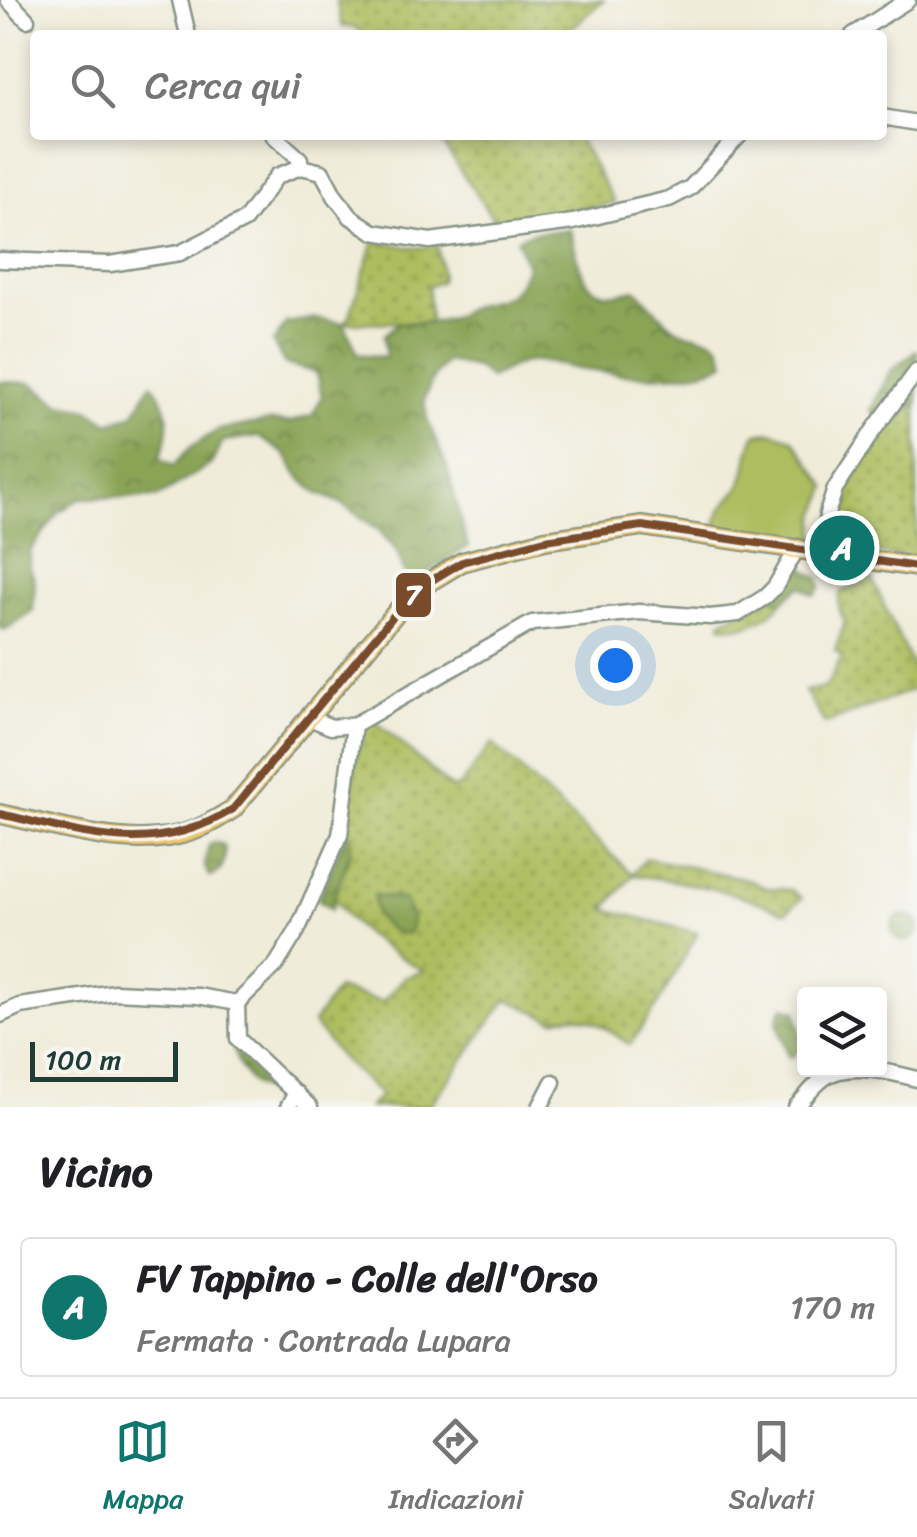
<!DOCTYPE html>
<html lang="it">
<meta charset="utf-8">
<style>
:root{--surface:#fff;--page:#f6f6f6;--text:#202124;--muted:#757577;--line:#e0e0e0;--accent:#0f766e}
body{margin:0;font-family:Sriracha,sans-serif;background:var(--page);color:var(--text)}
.controls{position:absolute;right:30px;bottom:30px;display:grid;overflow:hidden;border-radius:10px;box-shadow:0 5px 15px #0003}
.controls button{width:90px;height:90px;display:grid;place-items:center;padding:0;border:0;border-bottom:2px solid var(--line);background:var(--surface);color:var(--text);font:50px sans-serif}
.scale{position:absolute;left:30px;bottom:25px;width:148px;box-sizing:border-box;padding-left:10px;border:5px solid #1f3d34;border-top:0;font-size:28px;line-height:35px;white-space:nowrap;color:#1f3d34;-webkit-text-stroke:8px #f6f6f2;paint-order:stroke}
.you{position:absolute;left:615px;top:665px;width:35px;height:35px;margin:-25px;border:8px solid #fff;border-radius:50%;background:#1a73e8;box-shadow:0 0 0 15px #1a73e833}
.badge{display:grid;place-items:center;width:65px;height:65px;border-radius:50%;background:var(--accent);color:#fff;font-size:32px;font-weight:700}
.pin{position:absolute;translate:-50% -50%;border:5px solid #fff;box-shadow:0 2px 10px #0006}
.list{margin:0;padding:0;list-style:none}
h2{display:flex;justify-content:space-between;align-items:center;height:130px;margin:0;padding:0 40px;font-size:42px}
h2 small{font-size:32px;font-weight:400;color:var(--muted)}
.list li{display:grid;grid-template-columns:65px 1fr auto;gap:30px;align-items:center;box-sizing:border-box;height:140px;margin:0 20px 20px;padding:0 20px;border:2px solid var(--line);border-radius:10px}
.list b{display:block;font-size:38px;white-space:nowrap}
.list p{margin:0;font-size:32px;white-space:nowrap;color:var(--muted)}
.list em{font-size:32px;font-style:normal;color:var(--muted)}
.icon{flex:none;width:55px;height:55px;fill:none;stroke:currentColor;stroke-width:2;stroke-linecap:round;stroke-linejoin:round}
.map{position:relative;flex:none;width:917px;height:1107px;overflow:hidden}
.search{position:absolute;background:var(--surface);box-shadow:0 5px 15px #0003;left:30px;right:30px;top:30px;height:110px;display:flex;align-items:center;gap:25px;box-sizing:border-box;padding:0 35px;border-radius:10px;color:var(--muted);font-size:38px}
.sheet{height:290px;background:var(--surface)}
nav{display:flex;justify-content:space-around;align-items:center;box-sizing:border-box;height:140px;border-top:2px solid var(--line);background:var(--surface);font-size:28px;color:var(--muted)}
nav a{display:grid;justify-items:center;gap:5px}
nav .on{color:var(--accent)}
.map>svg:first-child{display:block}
.grass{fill:url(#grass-dots);stroke:#667d4a;stroke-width:2.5}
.forest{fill:url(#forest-crowns);stroke:#547045;stroke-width:2.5}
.garden{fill:#aebd5f;stroke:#667d4a;stroke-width:2.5}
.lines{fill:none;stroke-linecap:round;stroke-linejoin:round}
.minor-casing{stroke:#889486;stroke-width:19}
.major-casing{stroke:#889486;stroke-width:22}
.minor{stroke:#fff;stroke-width:14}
.major{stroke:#efc469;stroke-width:18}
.bus-1-casing{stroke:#f6f6f2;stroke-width:15}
.bus-1{stroke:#7a4b2a;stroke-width:8}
.line-badge{stroke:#f6f6f2;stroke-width:4}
.badge-label{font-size:28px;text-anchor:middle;font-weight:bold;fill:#fff}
</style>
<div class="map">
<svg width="917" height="1107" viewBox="0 0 917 1107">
<defs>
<pattern id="grass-dots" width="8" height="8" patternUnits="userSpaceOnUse" patternTransform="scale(2.5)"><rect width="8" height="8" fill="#aebd5f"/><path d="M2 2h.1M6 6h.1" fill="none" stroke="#8d9b4f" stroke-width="1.8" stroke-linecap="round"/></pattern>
<pattern id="forest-crowns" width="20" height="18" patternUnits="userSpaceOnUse" patternTransform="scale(2.5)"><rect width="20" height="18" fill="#8aa456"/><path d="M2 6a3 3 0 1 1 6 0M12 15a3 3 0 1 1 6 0" fill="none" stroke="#708748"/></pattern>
</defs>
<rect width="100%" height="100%" fill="#f6f6f2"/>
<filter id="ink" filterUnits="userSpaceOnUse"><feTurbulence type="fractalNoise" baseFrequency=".01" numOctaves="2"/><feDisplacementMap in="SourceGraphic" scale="20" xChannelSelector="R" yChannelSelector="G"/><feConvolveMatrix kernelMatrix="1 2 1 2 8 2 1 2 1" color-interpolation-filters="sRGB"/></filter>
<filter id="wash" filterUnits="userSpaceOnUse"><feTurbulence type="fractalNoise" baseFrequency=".0048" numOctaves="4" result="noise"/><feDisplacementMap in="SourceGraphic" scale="40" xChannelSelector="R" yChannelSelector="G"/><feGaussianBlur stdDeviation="2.25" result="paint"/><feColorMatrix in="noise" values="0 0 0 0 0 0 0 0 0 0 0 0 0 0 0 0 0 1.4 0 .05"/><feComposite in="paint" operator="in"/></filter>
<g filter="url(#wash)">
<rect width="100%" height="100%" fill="#f0ecd9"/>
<g class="grass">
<polygon points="336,0 603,0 564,35 364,35 356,28 342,26"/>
<polygon points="437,135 576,135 615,203 497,225"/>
<polygon points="374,241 415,248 438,246 442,277 440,282 428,287 430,322 344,323 349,318"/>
<path d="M917,402V560L833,545L850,501L835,506C848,477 869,455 884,427L892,426Z"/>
<path d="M863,579H872L917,676V688L825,724L805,691L826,687L842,656L835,651L845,622C840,610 836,606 841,592L858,585Z"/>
<path d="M771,596L782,602C768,619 743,632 721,625L722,621Z"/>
<path d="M372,718L452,789L460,786L492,743L632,874L646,858L743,878L767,888L791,890L802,898L787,912C774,910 763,903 750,899C712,887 672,880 633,875L605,909L698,933L658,1004L630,1045C605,1028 585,1008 554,1020L507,999L429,1107H369L381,1096L340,1057L313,1023L337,989L382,1002L405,977L424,971C388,950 356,934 333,897L343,868L360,727Z"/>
</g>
<g class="forest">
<path d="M570,229C581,270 581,307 635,289C649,301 662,320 677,329C690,337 706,334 715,341C722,346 724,355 725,363C689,382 619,375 579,369C560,366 544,358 525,362C513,365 501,373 490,379L476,367L446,361L434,376L424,400L427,419L447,467L468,547L409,584L396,550L378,529L339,502L317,493L299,477L285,454L258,436L223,441L211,464L158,497L80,498L58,513L30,551V567L35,582L33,610L7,629H0V382L31,383L61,404L88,409L109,423L134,414L151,383C171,404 173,432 159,458L174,466L189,449L218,430L271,421L289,423L312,415L322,397L317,373L285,364L273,343L286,323L316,318L344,323L358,354L386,357L384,335L398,323C416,324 436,324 453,317C460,314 466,308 474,306C507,296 512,302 527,267L517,239L532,233Z"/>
<polygon points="917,350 917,402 892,426 884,427 871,410 890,371"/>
<polygon points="801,562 807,571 819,578 821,587 815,595 800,586 782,602 771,596 796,563"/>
<path d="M345,835H350C356,855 334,885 332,909L318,899Z"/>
<path d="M214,842L224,845C226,860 225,871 210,877L204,865L209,845Z"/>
<path d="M374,895L405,900L412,919L409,933C387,936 372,916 374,895Z"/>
<circle cx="905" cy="928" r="13"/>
<path d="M784,1007L796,1011C799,1022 801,1036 802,1048L792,1057L788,1056C785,1038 769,1023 784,1007Z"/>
<path d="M237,1043L289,1096L284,1101C275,1092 264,1091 254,1084C244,1076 234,1057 233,1046Z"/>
</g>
<path class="garden" d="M771,432L793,439L827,487L816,519L815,542L716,528C718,502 734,501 743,480C749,465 747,449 756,434Z"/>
</g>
<g filter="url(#ink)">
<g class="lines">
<g class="minor-casing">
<g id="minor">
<polyline points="8,0 27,20"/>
<polyline points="180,0 188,35"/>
<polyline points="853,35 908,0"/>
<polyline points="882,117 917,123"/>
<polyline points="273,135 300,159 301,167 322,172 335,196 351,217 374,232 430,241 573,222 669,199 690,188 740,135"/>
<polyline points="0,260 110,264 180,253 245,220 277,176 301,167"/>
<polyline points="823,551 828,527 827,514 835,489 873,431 917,371"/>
<polyline points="307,717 331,727 354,725"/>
<polyline points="237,1003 238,1039 310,1107"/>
<polyline points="0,1015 20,1006 115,992 198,996 237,1003 276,965 297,931 340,835 354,725 532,623 639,612 710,617 738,614 765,597 775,587 798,547"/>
<polyline points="288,1107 296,1093"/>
<polyline points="540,1107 553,1082"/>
<path d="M796,1107C805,1098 813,1086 824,1078C846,1061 892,1072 917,1079"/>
</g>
</g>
<g class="major-casing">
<path id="major" d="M0,814C59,826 132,852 192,831C207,826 220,817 233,809L404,603L424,585L462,562L545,540L642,526L917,567"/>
</g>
<use href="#minor" class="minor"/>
<use href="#major" class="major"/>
<g class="bus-1-casing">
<path id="bus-1" d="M0,814C86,833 152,859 233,809L404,603L424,585L462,562L545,540L642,526L917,567"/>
</g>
<use href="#bus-1" class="bus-1"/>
</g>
</g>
<rect class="line-badge" x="394" y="571" width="39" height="48" rx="10" fill="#7a4b2a"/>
<g class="badge-label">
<text x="413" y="604">7</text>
</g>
</svg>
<div class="controls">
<button><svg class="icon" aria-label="layers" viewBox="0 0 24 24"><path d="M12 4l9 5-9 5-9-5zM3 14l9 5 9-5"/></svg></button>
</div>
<div class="scale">100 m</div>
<div class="you"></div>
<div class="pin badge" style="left:842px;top:548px">A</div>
<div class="search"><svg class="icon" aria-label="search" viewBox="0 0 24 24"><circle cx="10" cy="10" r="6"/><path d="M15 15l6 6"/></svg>Cerca qui</div>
</div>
<section class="sheet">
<h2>Vicino<small></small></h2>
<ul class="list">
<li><span class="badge">A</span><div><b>FV Tappino - Colle dell'Orso</b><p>Fermata · Contrada Lupara</p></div><em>170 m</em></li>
</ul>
</section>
<nav>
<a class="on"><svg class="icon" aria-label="map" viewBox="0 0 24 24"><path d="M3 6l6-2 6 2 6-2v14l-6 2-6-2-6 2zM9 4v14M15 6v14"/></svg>Mappa</a>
<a><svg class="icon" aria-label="directions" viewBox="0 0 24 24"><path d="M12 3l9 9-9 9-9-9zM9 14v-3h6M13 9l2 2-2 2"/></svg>Indicazioni</a>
<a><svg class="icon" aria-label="saved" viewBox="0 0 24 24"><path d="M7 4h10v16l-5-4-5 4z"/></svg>Salvati</a>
</nav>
